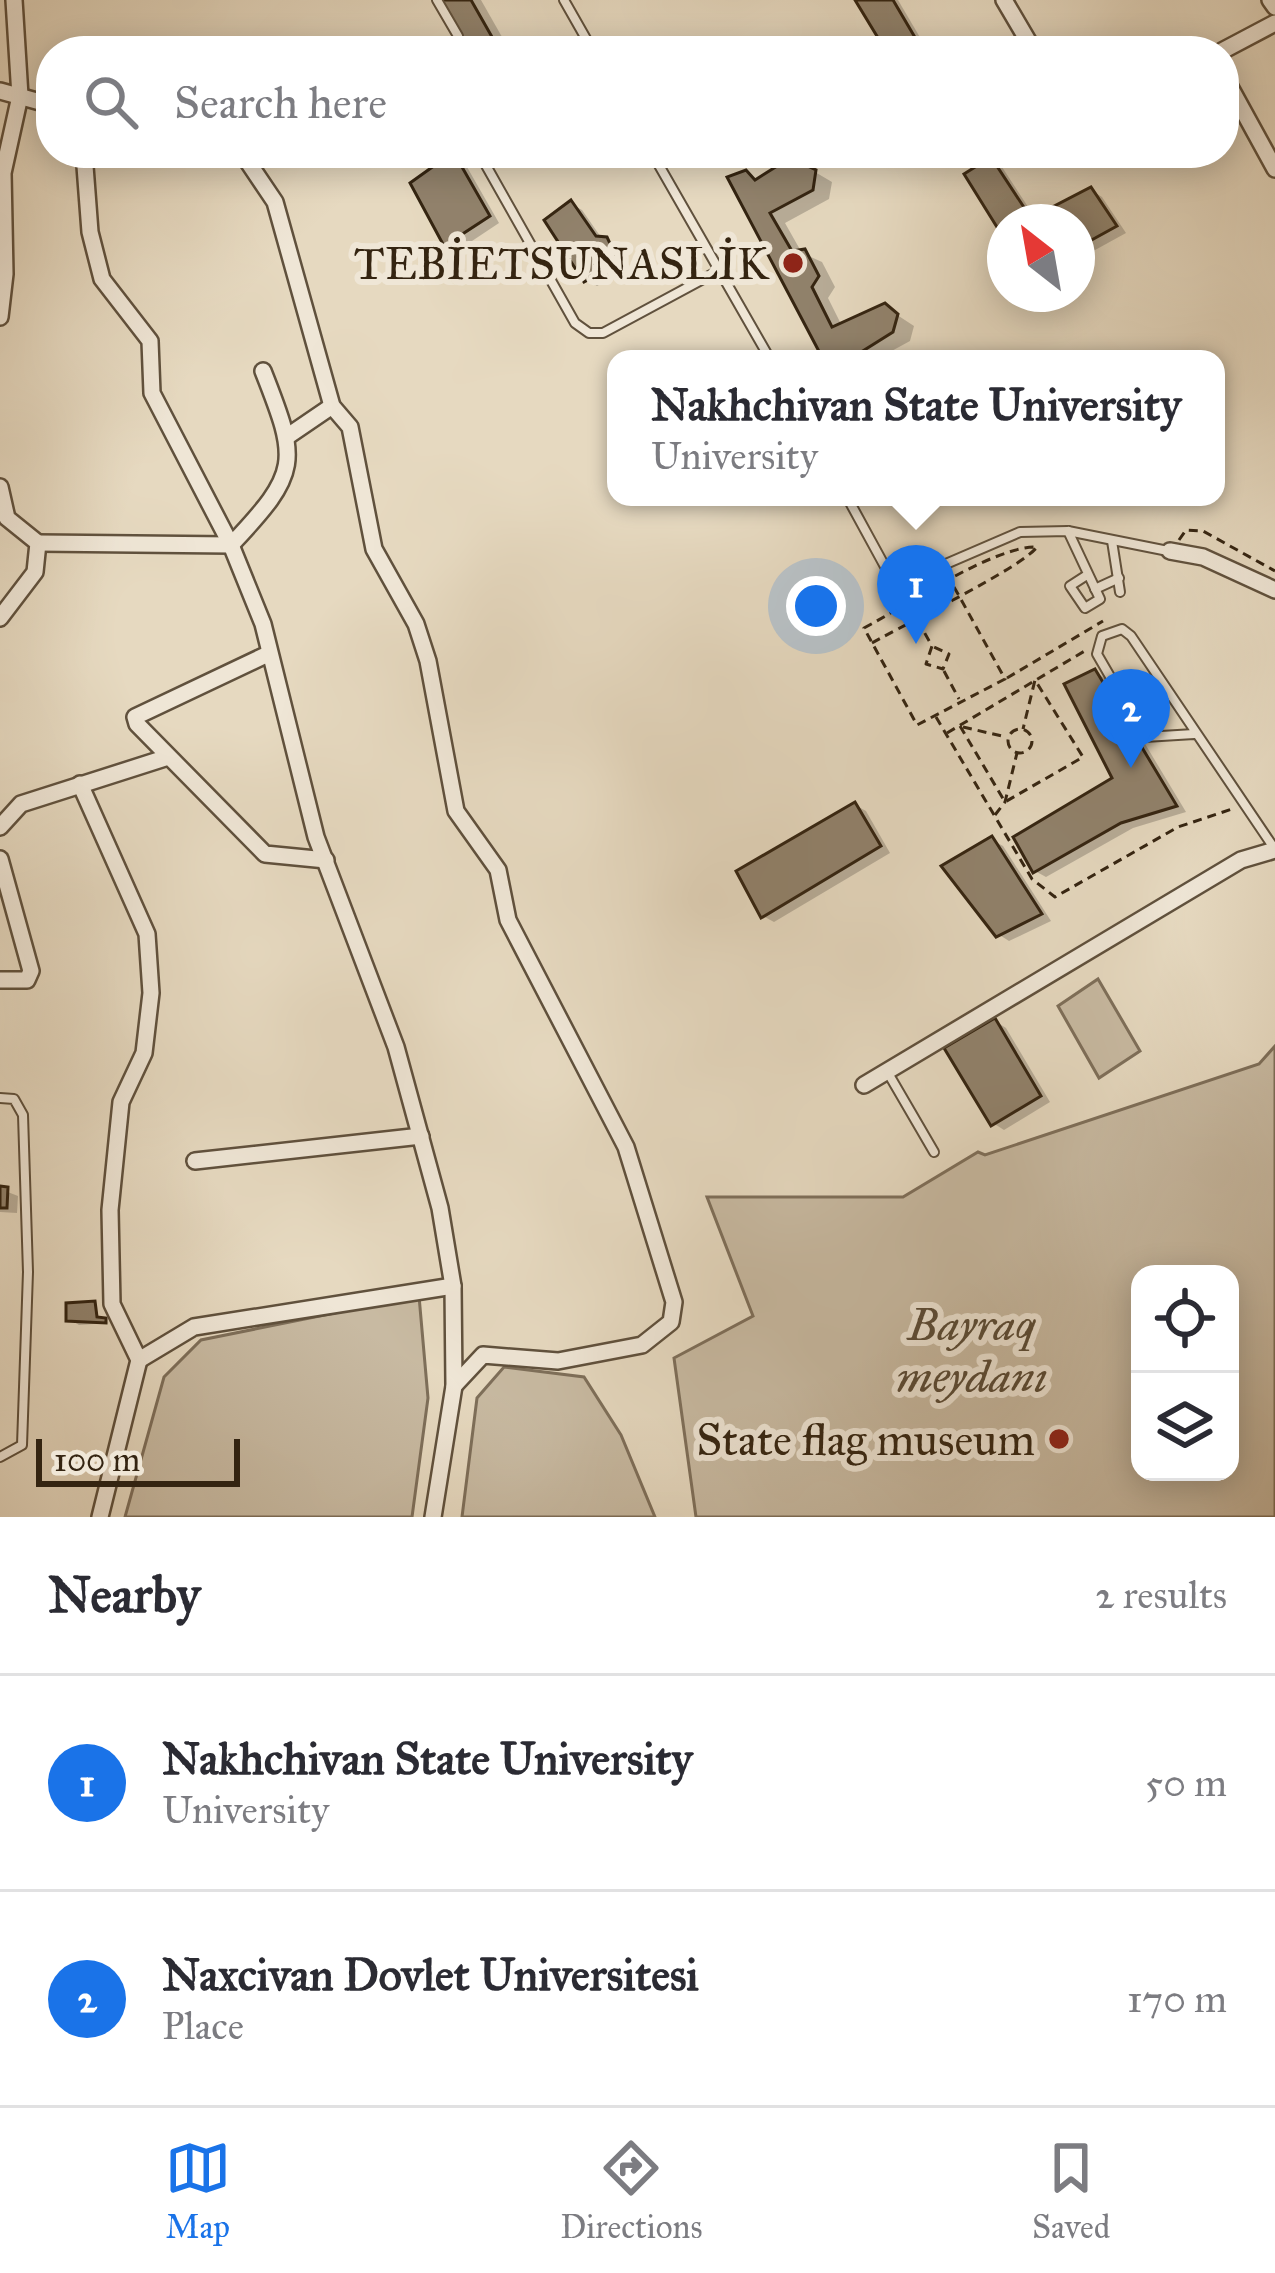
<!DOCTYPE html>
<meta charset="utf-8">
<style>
:root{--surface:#fff;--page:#f2f2f3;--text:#2b2b33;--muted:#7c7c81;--line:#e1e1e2;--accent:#1a73e8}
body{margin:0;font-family:"IM FELL Great Primer",serif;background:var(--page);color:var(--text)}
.controls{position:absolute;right:36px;bottom:36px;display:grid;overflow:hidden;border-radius:24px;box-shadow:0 6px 30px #0003}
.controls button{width:108px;height:108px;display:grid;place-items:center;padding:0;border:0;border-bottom:3px solid var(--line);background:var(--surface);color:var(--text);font:60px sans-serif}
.compass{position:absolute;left:987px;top:204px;width:108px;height:108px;border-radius:50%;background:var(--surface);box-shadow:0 6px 30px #0003;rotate:329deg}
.scale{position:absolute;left:36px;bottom:30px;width:204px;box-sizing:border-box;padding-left:12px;border:6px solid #342411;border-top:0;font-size:33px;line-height:42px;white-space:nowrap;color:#342411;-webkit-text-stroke:9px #efe6d6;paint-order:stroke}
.you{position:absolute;left:816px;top:606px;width:42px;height:42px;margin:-30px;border:9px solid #fff;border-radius:50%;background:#1a73e8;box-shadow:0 0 0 18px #1a73e833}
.badge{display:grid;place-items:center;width:78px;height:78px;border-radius:50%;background:var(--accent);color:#fff;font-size:39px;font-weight:700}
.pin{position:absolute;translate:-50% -99px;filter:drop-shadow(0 3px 6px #0008)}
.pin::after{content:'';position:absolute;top:63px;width:42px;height:36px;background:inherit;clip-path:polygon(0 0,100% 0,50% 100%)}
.popup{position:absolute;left:607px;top:350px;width:618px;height:156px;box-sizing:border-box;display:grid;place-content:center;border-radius:24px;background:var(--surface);filter:drop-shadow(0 3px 9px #0005);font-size:39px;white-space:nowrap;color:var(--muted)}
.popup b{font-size:45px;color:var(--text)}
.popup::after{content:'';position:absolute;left:50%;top:100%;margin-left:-24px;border:24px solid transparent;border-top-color:var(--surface)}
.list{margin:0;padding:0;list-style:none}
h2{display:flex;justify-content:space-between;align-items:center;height:156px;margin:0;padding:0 48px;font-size:51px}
h2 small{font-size:39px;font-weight:400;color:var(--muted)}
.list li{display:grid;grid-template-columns:78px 1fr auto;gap:36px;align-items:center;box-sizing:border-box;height:216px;padding:0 48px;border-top:3px solid var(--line)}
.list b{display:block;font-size:45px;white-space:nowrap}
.list p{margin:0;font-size:39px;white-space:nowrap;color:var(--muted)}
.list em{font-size:39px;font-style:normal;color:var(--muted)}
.icon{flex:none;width:66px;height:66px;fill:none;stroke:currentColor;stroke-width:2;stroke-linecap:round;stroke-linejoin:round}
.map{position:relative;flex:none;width:1275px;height:1517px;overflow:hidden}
.search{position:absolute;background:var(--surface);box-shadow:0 6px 30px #0003;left:36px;right:36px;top:36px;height:132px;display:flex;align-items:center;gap:30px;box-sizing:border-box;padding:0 42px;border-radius:48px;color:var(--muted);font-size:45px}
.sheet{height:588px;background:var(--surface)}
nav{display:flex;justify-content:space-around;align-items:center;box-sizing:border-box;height:168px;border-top:3px solid var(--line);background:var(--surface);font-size:33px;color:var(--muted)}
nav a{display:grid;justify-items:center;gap:6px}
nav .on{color:var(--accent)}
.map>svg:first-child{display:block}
.green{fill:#c8baa2;stroke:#7e6f5a;stroke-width:3;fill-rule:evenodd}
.shadow{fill:#0003}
.building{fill:#91826c;stroke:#342411;stroke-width:3}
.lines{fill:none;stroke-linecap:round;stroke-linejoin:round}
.lane-casing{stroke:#60513d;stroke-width:12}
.street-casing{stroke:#60513d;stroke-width:20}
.path{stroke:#342411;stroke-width:3;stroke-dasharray:9 6;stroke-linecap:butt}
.lane{stroke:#efe6d6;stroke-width:8}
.street{stroke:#efe6d6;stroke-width:15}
.poi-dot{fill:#8f2418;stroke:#efe6d6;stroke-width:4.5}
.labels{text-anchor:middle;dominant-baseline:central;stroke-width:12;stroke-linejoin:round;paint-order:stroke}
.poi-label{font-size:45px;fill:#342411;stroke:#efe6d6;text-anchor:end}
.park-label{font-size:45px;font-style:italic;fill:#594a35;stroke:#efe6d6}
</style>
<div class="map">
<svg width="1275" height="1517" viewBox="0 0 1275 1517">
<rect width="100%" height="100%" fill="#e6d9c0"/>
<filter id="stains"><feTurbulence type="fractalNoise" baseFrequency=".00167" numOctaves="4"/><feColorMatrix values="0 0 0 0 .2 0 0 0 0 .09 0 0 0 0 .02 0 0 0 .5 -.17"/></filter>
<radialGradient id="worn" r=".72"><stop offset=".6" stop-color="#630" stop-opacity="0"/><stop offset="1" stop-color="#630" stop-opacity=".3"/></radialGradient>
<g class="green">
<polygon points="1098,979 1140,1051 1099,1078 1058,1006"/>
<path d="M1275,1046V1517H696L674,1358L753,1316L707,1197H903L978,1152L985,1155L1259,1064ZM1140,1274H1230V1472H1140Z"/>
<polygon points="419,1296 428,1398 412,1517 125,1517 164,1377 201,1340"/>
<polygon points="504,1367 584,1377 621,1435 655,1517 462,1517 477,1398"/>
</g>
<g class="shadow">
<polygon points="444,0 481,0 510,51 474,51"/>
<polygon points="858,0 898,0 928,51 889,51"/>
<polygon points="436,153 459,153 499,223 457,251 446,244 442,164"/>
<polygon points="991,160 1002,167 1036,219 1091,190 1102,197 1126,233 1077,260 1077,222 1005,222 1005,234"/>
<polygon points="815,172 832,182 829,199 785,223 802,253 822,262 835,287 828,298 842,326 885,307 914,326 910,341 877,359 827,359 746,173 760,181"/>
<polygon points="571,204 582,210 605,243 622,252 623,272 597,286 586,279"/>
<polygon points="1095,672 1106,679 1186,812 1133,828 1046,877 1035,871 1116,779"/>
<polygon points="855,805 866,811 890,853 774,922 763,916"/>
<polygon points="992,840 1003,846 1051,921 1009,941 998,934"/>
<polygon points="995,1021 1006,1028 1050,1102 1004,1130 993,1123"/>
<polygon points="0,1189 18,1196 17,1213 0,1212"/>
<polygon points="95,1304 100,1321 109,1323 79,1325 69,1319"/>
</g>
<g class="building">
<polygon points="436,0 469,0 499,51 465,51"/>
<polygon points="440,0 471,0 500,51 470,51"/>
<polygon points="855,0 893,0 923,51 886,51"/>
<polygon points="433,153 454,153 490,216 444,246 410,183 438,163"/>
<polygon points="991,157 1031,218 1091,187 1117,226 1077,248 1077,222 1005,222 1005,240 964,174"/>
<polygon points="790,158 816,170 813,190 770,213 792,251 805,249 819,276 812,287 832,327 885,303 898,314 893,332 850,359 823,359 727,177 746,170 755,180"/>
<polygon points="571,200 596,236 607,237 613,250 613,266 584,282 544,220"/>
<polygon points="1095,669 1177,806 1121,823 1033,873 1013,837 1112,778 1064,684"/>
<polygon points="855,802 881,846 761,918 736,871"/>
<polygon points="992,836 1042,914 996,937 941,866"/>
<polygon points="995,1018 1041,1096 991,1126 944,1048"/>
<polygon points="0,1186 8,1187 7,1208 0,1208"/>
<polygon points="95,1301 97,1317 106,1318 106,1323 66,1321 66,1303"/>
</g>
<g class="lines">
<g class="lane-casing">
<g id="lane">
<polyline points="437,0 458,36"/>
<polyline points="564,0 593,51"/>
<polyline points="479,153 575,323 589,333 603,333 720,270"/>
<polyline points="652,153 770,359"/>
<polyline points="847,497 889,574 904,582 1020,532 1068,531 1168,551"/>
<polyline points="1068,531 1100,599 1085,608 1070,586 1087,575"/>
<polyline points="1112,541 1120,592"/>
<polyline points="1095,589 1119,578"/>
<polyline points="1194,734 1145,737 1097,654 1102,636 1122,629 1131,636 1274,848"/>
<polyline points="888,1073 934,1152"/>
<polyline points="0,1098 14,1099 23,1115 28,1272 22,1445 0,1457"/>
</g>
</g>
<g class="street-casing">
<g id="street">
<polyline points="1004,0 1034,51"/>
<polyline points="1270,0 1275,7"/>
<polyline points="1222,51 1275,23"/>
<polyline points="1224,76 1275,169"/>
<polyline points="0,91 51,105"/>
<polyline points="84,153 90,232 102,279 150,341 152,393 231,545 263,624 316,837 396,1047 440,1208 453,1286 454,1386 433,1517"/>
<polyline points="242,153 275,202 332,406 350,427 374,549 416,624 428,661 456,811 498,870 508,920 626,1147 674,1302 671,1322 642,1345 558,1361 483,1355 454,1386"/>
<polyline points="0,317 5,274 3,173 20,96 14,0"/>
<polyline points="288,436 332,406"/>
<polyline points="0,487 7,518 38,543 35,572 0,618"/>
<path d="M38,543L231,545C300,472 299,462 263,371"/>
<polyline points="1170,551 1203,557 1275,590"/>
<polyline points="268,654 135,717 137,724 265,854 326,860"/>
<polyline points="80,784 147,934 151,993 144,1053 121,1102 110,1210 112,1304 139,1360 100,1517"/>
<polyline points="0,827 21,804 165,758"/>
<polyline points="0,859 31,971 27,980 0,980"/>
<polyline points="864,1085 1241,860 1275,850"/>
<polyline points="195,1161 421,1136"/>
<polyline points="139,1360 194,1327 453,1286"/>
</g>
</g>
<g class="path">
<polyline points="1179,540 1186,530 1203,531 1275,571"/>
<polyline points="910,607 932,646 926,664 943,669 949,654 932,646"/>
<path d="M872,643C907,623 1021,568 1037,547C993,546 906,606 864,628L917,725L1005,679L958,594L947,575"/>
<polyline points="944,671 959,699"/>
<polyline points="1007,678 1103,621"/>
<polyline points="936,717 1032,879 1055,897 1178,827 1232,809"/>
<polyline points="960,726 1005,802 1083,757 1035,680 1023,729"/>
<polyline points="963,727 1006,737"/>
<circle cx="1020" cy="741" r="12"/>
<polyline points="947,733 1088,649"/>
<polyline points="995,815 1005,802 1017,753"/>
</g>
<use href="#lane" class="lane"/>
<use href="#street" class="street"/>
</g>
<g class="poi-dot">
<circle cx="793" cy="263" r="12"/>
<circle cx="1059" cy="1439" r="12"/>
</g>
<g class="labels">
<g class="poi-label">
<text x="769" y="263">TEBİETSUNASLİK</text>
<text x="1035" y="1439">State flag museum</text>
</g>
<g class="park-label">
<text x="972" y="1324">Bayraq<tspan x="972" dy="52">meydanı</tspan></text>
</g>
</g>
<rect width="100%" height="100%" filter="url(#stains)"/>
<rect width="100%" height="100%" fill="url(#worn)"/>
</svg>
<div class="controls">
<button><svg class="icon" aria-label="locate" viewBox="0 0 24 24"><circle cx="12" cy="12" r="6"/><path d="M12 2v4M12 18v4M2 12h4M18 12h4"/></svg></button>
<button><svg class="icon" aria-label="layers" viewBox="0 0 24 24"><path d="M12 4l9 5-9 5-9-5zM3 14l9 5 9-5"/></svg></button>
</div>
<svg class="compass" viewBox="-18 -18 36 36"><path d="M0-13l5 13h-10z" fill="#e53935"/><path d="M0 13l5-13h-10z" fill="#7c7c81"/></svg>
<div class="scale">100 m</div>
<div class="you"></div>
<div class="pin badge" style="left:916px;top:644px">1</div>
<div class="popup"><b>Nakhchivan State University</b>University</div>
<div class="pin badge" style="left:1131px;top:768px">2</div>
<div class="search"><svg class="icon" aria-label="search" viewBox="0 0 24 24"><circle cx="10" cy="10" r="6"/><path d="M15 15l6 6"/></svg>Search here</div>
</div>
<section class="sheet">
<h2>Nearby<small>2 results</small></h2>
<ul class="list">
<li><span class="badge">1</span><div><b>Nakhchivan State University</b><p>University</p></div><em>50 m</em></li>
<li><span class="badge">2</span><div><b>Naxcivan Dovlet Universitesi</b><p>Place</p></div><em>170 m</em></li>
</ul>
</section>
<nav>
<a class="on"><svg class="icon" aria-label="map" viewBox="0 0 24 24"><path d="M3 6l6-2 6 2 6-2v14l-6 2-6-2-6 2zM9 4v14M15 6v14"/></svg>Map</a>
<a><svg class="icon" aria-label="directions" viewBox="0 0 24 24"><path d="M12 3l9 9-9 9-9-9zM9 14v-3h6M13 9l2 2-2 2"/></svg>Directions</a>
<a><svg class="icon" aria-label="saved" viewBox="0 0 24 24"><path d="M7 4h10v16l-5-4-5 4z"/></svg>Saved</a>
</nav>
